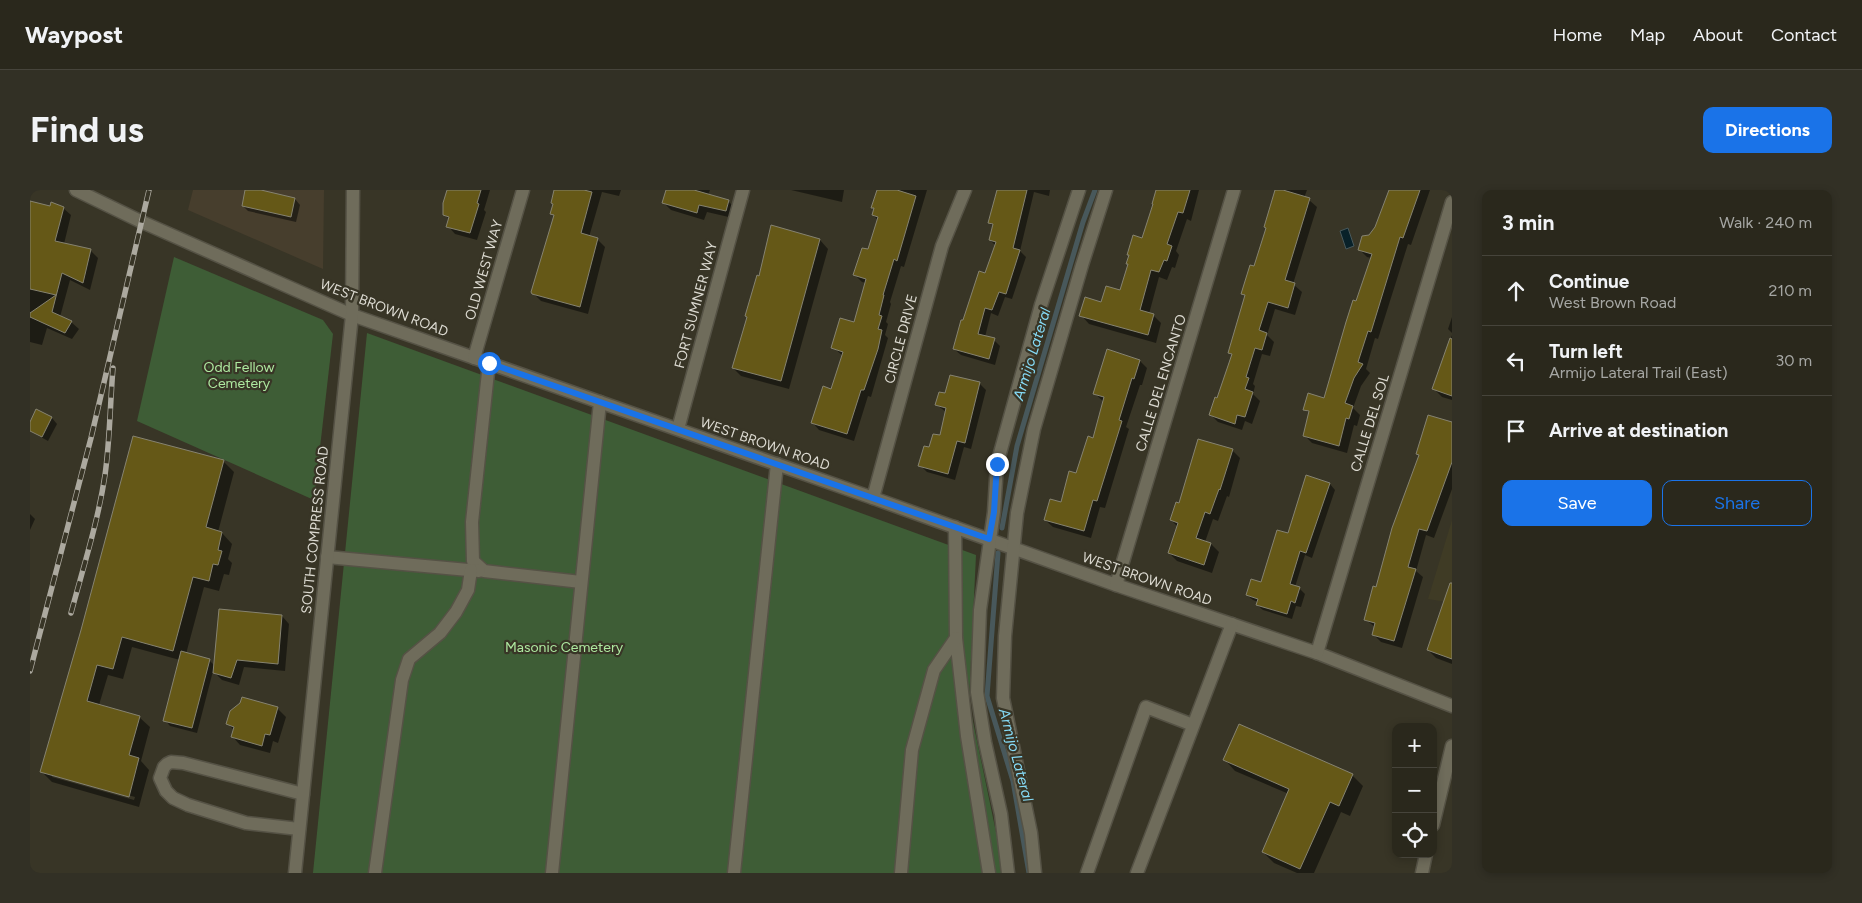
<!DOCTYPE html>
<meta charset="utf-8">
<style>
:root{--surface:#2a281c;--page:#323025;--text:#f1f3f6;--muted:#a5a6a3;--line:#46443b;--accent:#1a73e8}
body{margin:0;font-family:Figtree,sans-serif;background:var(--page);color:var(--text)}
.controls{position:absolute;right:15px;bottom:15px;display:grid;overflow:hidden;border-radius:10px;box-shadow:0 2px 8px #0003}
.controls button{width:45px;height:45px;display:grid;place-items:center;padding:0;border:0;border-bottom:1px solid var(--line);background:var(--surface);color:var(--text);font:25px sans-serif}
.stop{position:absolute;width:15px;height:15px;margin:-11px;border:4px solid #1a73e8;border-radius:50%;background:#fff}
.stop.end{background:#1a73e8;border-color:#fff;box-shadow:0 1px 5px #0008}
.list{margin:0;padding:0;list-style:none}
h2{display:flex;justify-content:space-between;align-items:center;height:65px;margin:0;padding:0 20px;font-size:21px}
h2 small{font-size:16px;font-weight:400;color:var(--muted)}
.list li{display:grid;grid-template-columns:32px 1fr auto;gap:15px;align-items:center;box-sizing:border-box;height:70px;padding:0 20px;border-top:1px solid var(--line)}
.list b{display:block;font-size:19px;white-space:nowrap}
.list p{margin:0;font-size:16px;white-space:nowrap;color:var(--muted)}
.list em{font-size:16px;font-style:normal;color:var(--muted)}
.actions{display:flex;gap:10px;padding:15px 20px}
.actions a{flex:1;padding:11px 0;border:1px solid var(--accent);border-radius:10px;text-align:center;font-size:18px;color:var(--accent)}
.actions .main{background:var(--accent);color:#fff}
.icon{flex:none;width:28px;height:28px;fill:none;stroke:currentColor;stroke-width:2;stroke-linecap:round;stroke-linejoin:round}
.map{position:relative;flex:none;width:1422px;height:683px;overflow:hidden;border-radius:10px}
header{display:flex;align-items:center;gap:30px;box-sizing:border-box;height:70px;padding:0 25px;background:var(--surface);border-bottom:1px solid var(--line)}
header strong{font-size:24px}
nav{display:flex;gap:28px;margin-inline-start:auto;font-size:18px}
.intro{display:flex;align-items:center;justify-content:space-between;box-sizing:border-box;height:120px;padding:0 30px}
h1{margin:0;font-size:35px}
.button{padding:12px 22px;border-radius:10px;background:var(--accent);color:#fff;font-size:18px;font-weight:700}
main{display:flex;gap:30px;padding:0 30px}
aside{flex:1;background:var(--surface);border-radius:10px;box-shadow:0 2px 8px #0003}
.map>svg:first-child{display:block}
.built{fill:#3f3b25}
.industrial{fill:#473e2d}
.green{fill:#3e5d36}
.water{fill:#082129;stroke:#48585b}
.shadow{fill:#0007;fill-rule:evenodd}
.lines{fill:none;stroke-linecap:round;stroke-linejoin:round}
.stream{stroke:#48585b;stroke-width:5}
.building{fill:#655817;stroke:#868371}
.minor-casing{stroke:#555245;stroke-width:15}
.minor{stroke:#6f6c5b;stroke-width:12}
.rail-casing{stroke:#aca99f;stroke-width:5.5}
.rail{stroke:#383526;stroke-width:4;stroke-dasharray:11;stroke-linecap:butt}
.route{stroke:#1a73e8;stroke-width:6}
.labels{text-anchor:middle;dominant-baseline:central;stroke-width:4.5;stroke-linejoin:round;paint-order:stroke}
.street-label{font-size:14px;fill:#dcdad1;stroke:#383526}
.park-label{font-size:14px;fill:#aee9a0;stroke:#383526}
.water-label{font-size:15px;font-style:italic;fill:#86dbf7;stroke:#383526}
</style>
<header>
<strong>Waypost</strong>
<nav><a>Home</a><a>Map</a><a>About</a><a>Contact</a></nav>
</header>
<div class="intro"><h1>Find us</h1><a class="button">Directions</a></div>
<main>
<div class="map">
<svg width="1422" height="683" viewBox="0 0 1422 683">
<rect width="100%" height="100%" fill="#383526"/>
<polygon class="built" points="1422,330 1422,413 1398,409"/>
<polygon class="industrial" points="163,0 294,0 293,79 158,20"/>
<g class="green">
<polygon points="144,67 293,130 303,144 284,310 107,231"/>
<polygon points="337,143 946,365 939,512 967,647 971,683 283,683"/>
</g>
<polygon class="water" points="1318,38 1324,56 1316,59 1310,41"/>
<g class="shadow">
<polygon points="217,0 225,0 265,9 270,15 266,32 218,21 213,16"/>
<polygon points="416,0 460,0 454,20 456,22 447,50 425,44 418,36 420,30 415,25 418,2"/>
<polygon points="526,0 591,0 589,6 572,2 559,47 567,49 575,57 558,124 511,111 503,103 525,27 522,24"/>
<polygon points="637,0 680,0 678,5 698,11 706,19 703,28 677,22 674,30 641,20 634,13"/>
<polygon points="761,0 814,0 812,12"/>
<polygon points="848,0 897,0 874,77 871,76 860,112 861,114 856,132 858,134 855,145 858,148 841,207 838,206 824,251 789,240 782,232 802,200 813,166 803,157 825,134 836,93 832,92 825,85 839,61 849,31 843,25 845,19 843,17"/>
<polygon points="975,0 1020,0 1019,6 1004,2 990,61 996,67 982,109 975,107 968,126 961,123 955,147 964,150 970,156 965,175 931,165 924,159 933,132 956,85 966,56 960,50 964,37 959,33"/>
<polygon points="1127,0 1169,0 1161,31 1157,29 1146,61 1149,65 1145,78 1142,77 1137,90 1129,87 1119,124 1123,125 1131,133 1126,153 1059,134 1051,125 1091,101 1113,50"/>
<polygon points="1246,0 1277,0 1274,8 1279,10 1287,17 1263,94 1272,102 1265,125 1245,119 1237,145 1244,152 1240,166 1232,164 1223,194 1225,196 1223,204 1230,211 1222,234 1215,231 1212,240 1188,232 1181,225 1188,210 1203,166 1199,162 1216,107 1213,103 1225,78 1237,39"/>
<polygon points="1360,0 1400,0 1381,55 1378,54 1348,149 1345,148 1336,179 1340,183 1331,196 1323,218 1330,225 1327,236 1324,235 1317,263 1282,253 1274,245 1280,224 1275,219 1295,209 1341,68 1337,67 1329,59 1347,37"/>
<polygon points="0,12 21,17 33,18 41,25 34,54 61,61 68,68 60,100 40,90 30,127 41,132 49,139 42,149 17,138 12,155 0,152"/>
<polygon points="742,36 790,50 798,59 759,199 711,186 703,178 730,87"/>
<polygon points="1422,127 1422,143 1418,139"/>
<polygon points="1422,145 1422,210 1412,207 1404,199"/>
<polygon points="1110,171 1117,178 1112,195 1110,195 1096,237 1099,239 1075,318 1070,317 1061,348 1023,337 1015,330 1032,313 1064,249 1074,212 1064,203"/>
<polygon points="949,193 956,200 941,259 934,257 925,290 897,282 890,275 911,247 916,222 907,215 916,205"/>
<polygon points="7,221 22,228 27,234 18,251 0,241 0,234"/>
<polygon points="1422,234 1422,299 1404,348 1396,345 1386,381 1393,387 1372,458 1351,452 1343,444 1345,437 1335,429 1347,399"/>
<polygon points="1202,260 1210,268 1199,307 1197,306 1188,331 1183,329 1175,352 1181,354 1189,362 1182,383 1147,371 1139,363 1148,337 1141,330 1150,315"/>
<path d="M193,271L204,282L188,342L192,343L202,354L198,369L202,373L199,385L194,384L189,401L174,397L156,464L179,470L185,476L252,426L259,434L255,481L214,477L209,495L192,490L183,481L167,543L140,536L135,530L150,470L102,457L93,489L78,485L69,515L109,527L120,537L111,571L119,580L109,617L22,592L11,581L52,440ZM22,584L105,607L104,610L22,587Z"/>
<polygon points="1277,287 1300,294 1305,300 1282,368 1275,365 1265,397 1269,398 1275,404 1271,417 1266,416 1262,429 1233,420 1227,415 1228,412 1223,410 1217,405 1232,393 1259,345"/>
<polygon points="0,324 5,329 0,340"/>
<polygon points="1422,419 1422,474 1406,468 1398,460"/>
<polygon points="247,518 256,527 248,553 243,551 240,563 210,555 202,546 204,540 198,534"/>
<polygon points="1195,570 1322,585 1333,596 1320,626 1311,622 1284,683 1267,683 1244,673 1233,662 1259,604 1205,581"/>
</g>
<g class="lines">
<g class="stream">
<polyline points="972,338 987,256 1053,32 1065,0"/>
<polyline points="968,363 957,506 983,591 999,683"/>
</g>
</g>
<g class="building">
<polygon points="215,0 231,0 265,8 261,27 212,16"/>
<polygon points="417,0 451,0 447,13 449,14 440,43 416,37 419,27 413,25 413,13"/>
<polygon points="524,0 554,0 562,2 551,43 568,48 550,117 502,104 501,102 524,25 520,24 523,14 521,13"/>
<polygon points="636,0 664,0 699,10 696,21 669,15 667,23 632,13"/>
<polygon points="847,0 867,0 886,6 867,71 864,69 853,105 854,105 849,125 852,126 848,139 852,140 848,159 834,200 831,200 817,244 781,233 793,196 801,199 813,162 801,158 810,128 824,132 836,89 823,85 832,58 838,59 848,27 842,25 844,18 841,18"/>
<polygon points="967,0 997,0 983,58 990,60 976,104 969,102 962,120 955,118 948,144 965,148 959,169 923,159 931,130 933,130 949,81 955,83 966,52 959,50 963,34 958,33"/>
<polygon points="1126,0 1160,0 1153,23 1148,22 1137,54 1142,56 1137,71 1134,70 1129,82 1121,80 1110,120 1124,124 1118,145 1049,126 1055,107 1071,112 1076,96 1090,100 1098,74 1096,74 1099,65 1097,65 1103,45 1112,48 1123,14 1122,14"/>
<polygon points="1245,0 1253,0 1280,8 1255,90 1265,93 1258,118 1238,112 1229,140 1237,143 1232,160 1225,158 1216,187 1219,188 1215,199 1223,202 1215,227 1207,225 1205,234 1179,225 1185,207 1187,208 1202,164 1198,163 1215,105 1211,104 1220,75 1224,76 1236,38 1234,37"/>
<polygon points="1359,0 1390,0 1373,48 1370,47 1341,142 1338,141 1328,172 1333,174 1324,188 1315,213 1323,216 1319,229 1316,228 1309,256 1273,246 1279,221 1273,220 1278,203 1294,208 1316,132 1323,110 1326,111 1342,64 1328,60 1332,46 1339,45 1345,37"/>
<polygon points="0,11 20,16 21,12 34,17 25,51 61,59 53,93 32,83 22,122 42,131 35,143 0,127 0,123 26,105 0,99"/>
<polygon points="741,35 790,49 751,191 702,178 717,127 715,126 727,85 729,86"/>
<polygon points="1420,148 1422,149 1422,206 1402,199"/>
<polygon points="1077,159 1110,170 1104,189 1102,188 1089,230 1092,231 1067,311 1063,310 1054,341 1014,330 1020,309 1031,312 1039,281 1046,283 1058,246 1063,248 1074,207 1063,204"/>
<polygon points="920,185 950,192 935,253 927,251 918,284 888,276 894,256 899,257 903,244 910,245 916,218 905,215 909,202 915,203"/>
<polygon points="6,219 22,227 12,247 0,241 0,232"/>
<polygon points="1398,225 1422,232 1422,272 1397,341 1389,339 1378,377 1386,379 1364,451 1342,445 1345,433 1334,430 1343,396 1346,397 1362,338 1389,265 1386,264"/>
<polygon points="103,246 194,270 176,337 192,342 188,360 192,361 188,375 183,374 179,391 163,387 143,461 92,447 83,479 67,475 57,511 110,526 99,565 109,568 99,607 10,582 51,440"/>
<polygon points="1168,249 1203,259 1190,300 1189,299 1180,324 1175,322 1166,348 1181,353 1174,375 1138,363 1148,333 1140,330 1146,312 1149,313"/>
<polygon points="1276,285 1300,293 1276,363 1270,361 1260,394 1270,397 1265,413 1261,411 1257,424 1226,415 1228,409 1216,405 1221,389 1231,392 1247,340 1258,343"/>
<polygon points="1420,393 1422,393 1422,469 1397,460"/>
<polygon points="189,419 252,425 248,474 207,470 201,488 183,483"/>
<polygon points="151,461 180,469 162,538 133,531"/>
<polygon points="212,507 248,517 240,545 235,544 232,556 201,547 204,537 196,534 200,521 210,513"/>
<polygon points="1209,534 1323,584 1309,616 1300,612 1270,679 1232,662 1259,599 1193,570"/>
</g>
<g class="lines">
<g class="minor-casing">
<g id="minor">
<polyline points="46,0 112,32 322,125 843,308 1086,395 1287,463 1422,516"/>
<polyline points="444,168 493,0"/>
<polyline points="459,173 442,332 443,371 454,381 551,392"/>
<polyline points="648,239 713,0"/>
<polyline points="843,308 912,56 935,0"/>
<polyline points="925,337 926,448 937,546 959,683"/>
<polyline points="297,367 449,381"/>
<polyline points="1086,395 1204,0"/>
<polyline points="1287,463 1422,12"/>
<polyline points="1403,635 1422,556"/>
<polyline points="269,639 216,633 158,615 143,608 136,601 130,588 134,577 137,574 141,572 153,573 273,604"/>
<polyline points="265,683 322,125 323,0"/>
<polyline points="345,683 372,490 379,469 410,443 426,422 438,400 441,380"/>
<polyline points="522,683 570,212"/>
<polyline points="704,683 747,274"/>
<polyline points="871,683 882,560 904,480 926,448"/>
<polyline points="978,683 971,624 955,552 947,502 950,420 964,322 967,274 1011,115 1049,0"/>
<polyline points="1005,683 1001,643 973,508 975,446 987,323 1004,239 1052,75 1076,0"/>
<polyline points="1057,683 1116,517 1163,535"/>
<polyline points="1107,683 1202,434"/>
<polyline points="1392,683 1396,664"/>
</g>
</g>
<use href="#minor" class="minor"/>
<g class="rail-casing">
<g id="rail">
<path d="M41,423C53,378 68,332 75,285C80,250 80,214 83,178"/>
<polyline points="0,481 61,248 119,0"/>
</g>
</g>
<use href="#rail" class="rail"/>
</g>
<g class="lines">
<polyline class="route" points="459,173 959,349 964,322 967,274"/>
</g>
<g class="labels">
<g class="street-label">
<text transform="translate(454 80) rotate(-74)">OLD WEST WAY</text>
<text transform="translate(666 115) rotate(-75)">FORT SUMNER WAY</text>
<text transform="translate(354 118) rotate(21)">WEST BROWN ROAD</text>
<text transform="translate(871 149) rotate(-75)">CIRCLE DRIVE</text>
<text transform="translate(1131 193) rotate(-73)">CALLE DEL ENCANTO</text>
<text transform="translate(1340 233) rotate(-73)">CALLE DEL SOL</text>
<text transform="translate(735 254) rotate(19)">WEST BROWN ROAD</text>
<text transform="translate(285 340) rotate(-84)">SOUTH COMPRESS ROAD</text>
<text transform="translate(1117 389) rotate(19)">WEST BROWN ROAD</text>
</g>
<g class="park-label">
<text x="209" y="177">Odd Fellow<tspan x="209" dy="16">Cemetery</tspan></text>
<text x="534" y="457">Masonic Cemetery</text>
</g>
<g class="water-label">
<text transform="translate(1002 164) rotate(-73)">Armijo Lateral</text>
<text transform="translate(986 565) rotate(75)">Armijo Lateral</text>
</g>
</g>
</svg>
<div class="controls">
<button>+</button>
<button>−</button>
<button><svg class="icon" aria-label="locate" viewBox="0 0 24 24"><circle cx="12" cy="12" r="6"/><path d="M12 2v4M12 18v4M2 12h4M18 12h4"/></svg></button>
</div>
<div class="stop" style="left:459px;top:173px"></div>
<div class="stop end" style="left:967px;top:274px"></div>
</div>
<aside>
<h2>3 min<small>Walk · 240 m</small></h2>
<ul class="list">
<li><svg class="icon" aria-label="ahead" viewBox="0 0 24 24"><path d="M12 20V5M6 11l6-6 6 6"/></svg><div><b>Continue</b><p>West Brown Road</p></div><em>210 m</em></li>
<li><svg class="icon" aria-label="left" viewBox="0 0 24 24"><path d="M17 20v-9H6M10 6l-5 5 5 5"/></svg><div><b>Turn left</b><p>Armijo Lateral Trail (East)</p></div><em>30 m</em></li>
<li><svg class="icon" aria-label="arrive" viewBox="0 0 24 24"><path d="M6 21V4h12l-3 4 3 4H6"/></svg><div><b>Arrive at destination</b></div></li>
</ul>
<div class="actions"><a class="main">Save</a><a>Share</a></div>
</aside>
</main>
